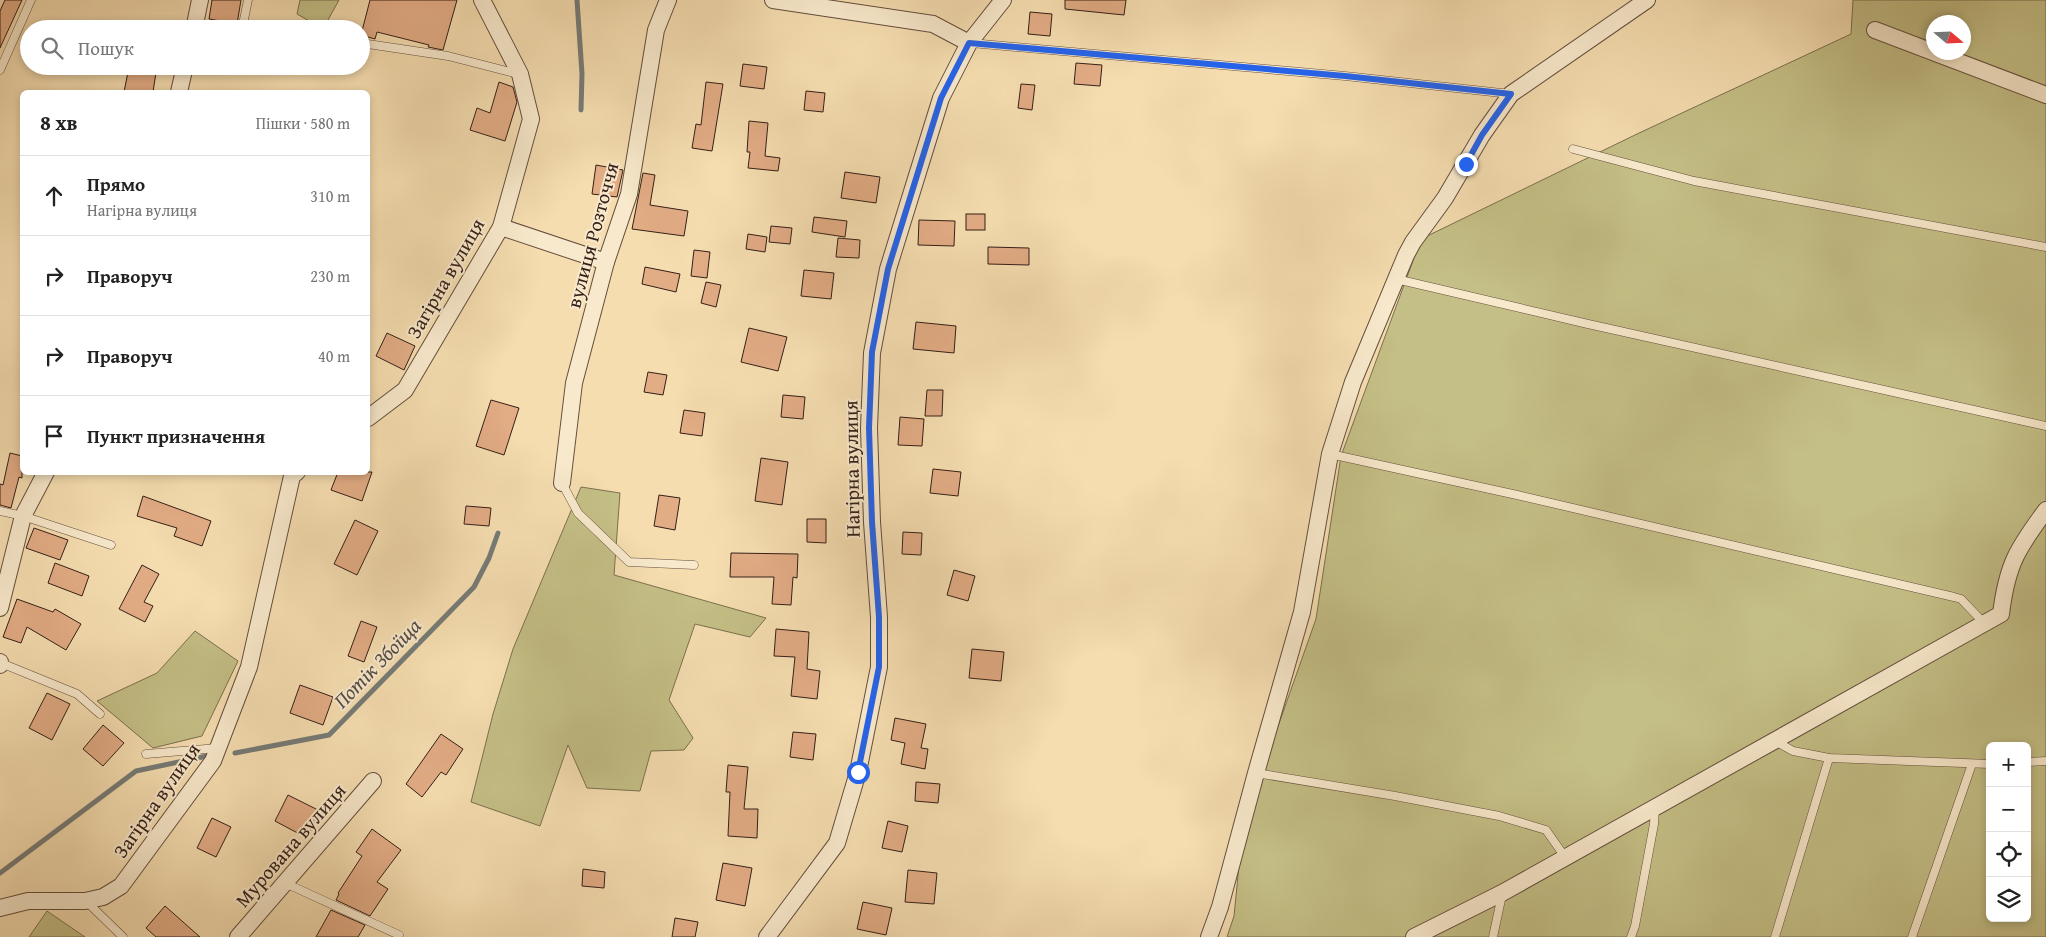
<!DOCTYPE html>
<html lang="uk">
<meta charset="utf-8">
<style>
:root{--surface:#fff;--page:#f2f2f2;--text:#222;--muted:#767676;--line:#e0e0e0}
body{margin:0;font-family:"Gentium Book Plus",serif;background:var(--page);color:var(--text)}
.controls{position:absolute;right:15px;bottom:15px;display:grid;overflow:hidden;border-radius:8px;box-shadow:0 2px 8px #0003}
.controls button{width:45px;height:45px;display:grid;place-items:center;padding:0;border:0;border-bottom:1px solid var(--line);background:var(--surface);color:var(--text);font:25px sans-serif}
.compass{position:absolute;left:1926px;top:15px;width:45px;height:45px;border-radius:50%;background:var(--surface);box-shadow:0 2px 8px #0003;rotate:109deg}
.stop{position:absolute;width:15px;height:15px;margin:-11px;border:4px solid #2563eb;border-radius:50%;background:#fff}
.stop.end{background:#2563eb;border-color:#fff;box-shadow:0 1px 5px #0008}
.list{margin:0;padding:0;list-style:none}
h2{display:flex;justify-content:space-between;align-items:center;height:65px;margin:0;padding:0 20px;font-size:21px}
h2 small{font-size:16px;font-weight:400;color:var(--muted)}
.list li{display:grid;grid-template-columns:32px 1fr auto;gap:15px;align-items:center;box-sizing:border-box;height:80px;padding:0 20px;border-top:1px solid var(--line)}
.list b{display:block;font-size:19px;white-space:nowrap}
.list p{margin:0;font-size:16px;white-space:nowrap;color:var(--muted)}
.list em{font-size:16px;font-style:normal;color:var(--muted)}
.icon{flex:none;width:28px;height:28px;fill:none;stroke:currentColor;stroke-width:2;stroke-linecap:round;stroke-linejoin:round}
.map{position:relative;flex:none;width:2046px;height:937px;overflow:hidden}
.search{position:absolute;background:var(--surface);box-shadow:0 2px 8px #0003;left:20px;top:20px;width:350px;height:55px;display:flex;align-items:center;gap:12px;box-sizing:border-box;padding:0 18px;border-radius:28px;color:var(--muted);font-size:19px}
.panel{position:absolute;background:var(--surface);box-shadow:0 2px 8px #0003;left:20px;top:90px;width:350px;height:385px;border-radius:8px}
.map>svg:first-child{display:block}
.green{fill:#c4bf86;stroke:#7c6f4e;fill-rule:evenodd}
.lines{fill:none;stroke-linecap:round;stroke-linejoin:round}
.stream{stroke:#767b77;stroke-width:5}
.building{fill:#e2ac85;stroke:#341f17}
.service-casing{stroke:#644e3d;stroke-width:9}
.minor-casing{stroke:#644e3d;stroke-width:18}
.service{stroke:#f8e9cc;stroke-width:8}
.minor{stroke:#f8e9cc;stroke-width:16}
.route{stroke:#2563eb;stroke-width:6}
.labels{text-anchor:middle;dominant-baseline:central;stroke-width:4;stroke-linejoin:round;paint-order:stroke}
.street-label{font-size:20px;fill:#341f17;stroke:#f8e9cc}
.water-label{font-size:21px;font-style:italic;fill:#554d47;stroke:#f8e9cc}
</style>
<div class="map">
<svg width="2046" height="937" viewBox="0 0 2046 937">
<rect width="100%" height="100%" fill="#f5ddb0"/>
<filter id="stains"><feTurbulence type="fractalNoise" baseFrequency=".004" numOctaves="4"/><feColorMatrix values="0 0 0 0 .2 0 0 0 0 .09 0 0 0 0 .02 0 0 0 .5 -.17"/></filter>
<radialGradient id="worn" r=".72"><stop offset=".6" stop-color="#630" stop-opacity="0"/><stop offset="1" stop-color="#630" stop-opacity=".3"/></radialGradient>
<g class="green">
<polygon points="300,0 339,0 323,29 297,14"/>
<path d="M1853,0H2046V937H1227L1234,916L1243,825L1316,619L1341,456L1421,239L1637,134L1851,34ZM1934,22H1964V52H1934ZM1990,746H2027V918H1990Z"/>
<polygon points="581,487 620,493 614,575 766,618 750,637 695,624 669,700 693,738 684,750 651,751 640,791 587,788 568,745 540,826 471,802 493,714 513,649"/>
<polygon points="195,631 238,661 202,736 153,748 97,701 157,673"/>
<polygon points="47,911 85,937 29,937"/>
</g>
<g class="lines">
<g class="stream">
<polyline points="577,0 582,74 581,110"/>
<polyline points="235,753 329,735 474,587 489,558 498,533"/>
<polyline points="0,873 136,771 207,756"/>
</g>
</g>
<g class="building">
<polygon points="5,0 22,0 0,48 0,11"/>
<polygon points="212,0 241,0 237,24 209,19"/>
<polygon points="370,0 457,0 443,50 428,47 429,45 377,32 375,39 361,35"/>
<polygon points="1065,0 1126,0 1124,15 1065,9"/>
<polygon points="1030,12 1052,14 1050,36 1028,34"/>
<polygon points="1076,63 1102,65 1100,86 1074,84"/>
<polygon points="743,64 767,67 764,89 740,86"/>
<polygon points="144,66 157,66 153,92 124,92 128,72 143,74"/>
<polygon points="499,82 513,87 517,102 505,141 470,130 477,108 490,113"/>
<polygon points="706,82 723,84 712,151 692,148 696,124 701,125"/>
<polygon points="1021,84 1035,85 1032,110 1018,108"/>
<polygon points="806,91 825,93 823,112 804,110"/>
<polygon points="749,121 768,123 765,156 780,158 778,171 748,168 750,152 747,152"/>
<polygon points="596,165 623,170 617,197 592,194"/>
<polygon points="845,172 880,177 876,203 841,198"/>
<polygon points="643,173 655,175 650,205 688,211 684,236 632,229"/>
<rect x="966" y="214" width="19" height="16"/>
<polygon points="814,217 847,221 845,237 812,232"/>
<polygon points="919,220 955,221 954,246 918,245"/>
<polygon points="771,226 792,228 790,244 769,242"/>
<polygon points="748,234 767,237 765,252 746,249"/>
<polygon points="838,238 860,240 859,258 836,257"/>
<polygon points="988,247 1029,248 1029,265 988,264"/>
<polygon points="694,250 710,252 707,278 691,276"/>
<polygon points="645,267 680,274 676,292 642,284"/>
<polygon points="804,270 834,273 831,299 801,296"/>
<polygon points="706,282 721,285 716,307 701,303"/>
<polygon points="916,322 956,326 954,353 913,349"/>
<polygon points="749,328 787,337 778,371 741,362"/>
<polygon points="387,333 415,346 404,370 376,356"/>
<polygon points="648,372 667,375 663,395 644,392"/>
<polygon points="927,390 943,390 942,416 925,416"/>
<polygon points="783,395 805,397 803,419 781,417"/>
<polygon points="491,400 519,408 504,455 476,446"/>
<polygon points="684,410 705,413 702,436 680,433"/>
<polygon points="900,417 924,419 922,446 898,445"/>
<polygon points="10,453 22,456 22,478 19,477 11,508 0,505 0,484 3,485"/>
<polygon points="761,458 788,462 782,505 755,501"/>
<polygon points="933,469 961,472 958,496 930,493"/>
<polygon points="338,472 372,472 362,501 331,490"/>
<polygon points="659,495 680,498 675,530 654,526"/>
<polygon points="143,496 211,521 202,546 174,536 177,528 137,516"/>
<polygon points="466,506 491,508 489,526 464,524"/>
<polygon points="807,519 826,519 826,543 807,542"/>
<polygon points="355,520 378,531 357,575 334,564"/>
<polygon points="34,528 68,540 60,560 26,548"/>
<polygon points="903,532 922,533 921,555 902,554"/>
<polygon points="731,553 798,554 797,578 793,577 791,605 772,604 774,577 730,577"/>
<polygon points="55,563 89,576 82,596 48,583"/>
<polygon points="142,565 159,574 144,602 153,606 145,622 119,609"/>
<polygon points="954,570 975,576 968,601 947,595"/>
<polygon points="17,599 53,612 55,609 81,624 66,650 27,627 21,643 3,637"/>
<polygon points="361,621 377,627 364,662 348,656"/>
<polygon points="776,629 809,632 807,669 820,671 817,699 791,696 795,657 774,656"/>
<polygon points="972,649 1004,652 1001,681 969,678"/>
<polygon points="300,685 333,697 323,725 290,713"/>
<polygon points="47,693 70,704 52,740 29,728"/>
<polygon points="895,718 926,724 921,748 928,749 925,769 901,764 905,743 891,740"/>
<polygon points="103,725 124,743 103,766 83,749"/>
<polygon points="793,732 816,734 813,760 790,757"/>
<polygon points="441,734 463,749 446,775 441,772 422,797 406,784"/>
<polygon points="728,765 748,767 744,809 758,809 757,838 728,836 730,792 726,792"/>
<polygon points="916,782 940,784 938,803 915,801"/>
<polygon points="288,795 320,811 307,838 275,821"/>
<polygon points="212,818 231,827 216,857 197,848"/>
<polygon points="888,821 908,826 902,852 882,848"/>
<polygon points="372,829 401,850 377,882 388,889 370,916 336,900 339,894 338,893 362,856 356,852"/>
<polygon points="723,863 752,868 745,906 716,900"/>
<polygon points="583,869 605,872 604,888 582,886"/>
<polygon points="908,870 937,873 934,904 905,902"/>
<polygon points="863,902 892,908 886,935 857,929"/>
<polygon points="165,906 200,937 156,937 146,928"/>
<polygon points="331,910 365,925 358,937 316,937"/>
<polygon points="675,918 698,922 695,937 672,937"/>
</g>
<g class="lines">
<g class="service-casing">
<g id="service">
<polyline points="242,29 248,0"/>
<polyline points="361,43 448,56 518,74"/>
<polyline points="971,43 1345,76 1511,94"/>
<polyline points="0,70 31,0"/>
<polyline points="1573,149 1694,181 2046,247"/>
<polyline points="1396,279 1588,324 2046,426"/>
<polyline points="1330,454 1517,495 1954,597 1961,599 1984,623"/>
<polyline points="562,483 578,513 629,562 694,565"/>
<polyline points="0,511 23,516 111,545"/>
<polyline points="1,663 77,694 100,714"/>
<polyline points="1775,741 1793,751 1829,758 1990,764"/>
<polyline points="146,754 218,748"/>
<polyline points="2027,762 2046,761"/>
<polyline points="1256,773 1395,796 1499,816 1546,830 1565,857"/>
<polyline points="285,883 399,935"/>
<polyline points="87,902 123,937"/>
<polyline points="1493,937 1502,895"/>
<polyline points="1631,937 1635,926 1654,824 1655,807"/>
<polyline points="1775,937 1829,758"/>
<polyline points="1912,937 1972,764"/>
</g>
</g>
<g class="minor-casing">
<g id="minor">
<polyline points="773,0 933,24 969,43"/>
<polyline points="194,29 200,0"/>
<polyline points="1875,30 2046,95"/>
<polyline points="179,92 185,66"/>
<polyline points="501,227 606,262"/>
<polyline points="368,418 405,390 501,227 531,119 520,74 482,0"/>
<polyline points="562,483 574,383 606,262 629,194 656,30 668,0"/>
<polyline points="0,608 23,516 46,472"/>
<polyline points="0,662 0,665"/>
<polyline points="0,908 28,901 85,901 103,897 121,886 213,761 249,667 292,476 297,472"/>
<polyline points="238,937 373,781"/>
<polyline points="767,937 837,843 858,772 879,667 879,617 872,522 869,428 872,353 888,269 941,98 969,43 1003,0"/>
<polyline points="1209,937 1220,907 1256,773 1302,612 1330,454 1353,382 1406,255 1413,242 1445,198 1482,135 1511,94 1647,0"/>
<path d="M1414,937L1502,893L2001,614C2007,565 2017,549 2046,510"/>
</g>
</g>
<use href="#service" class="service"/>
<use href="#minor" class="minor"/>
</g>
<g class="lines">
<polyline class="route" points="858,772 879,667 879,617 872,522 869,428 872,352 888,269 941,98 969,43 1345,76 1511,94 1482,135 1466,164"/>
</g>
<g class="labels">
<g class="street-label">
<text transform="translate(592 235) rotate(-75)">вулиця Розточчя</text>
<text transform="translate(445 278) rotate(-60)">Загірна вулиця</text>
<text transform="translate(851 469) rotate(-91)">Нагірна вулиця</text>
<text transform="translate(156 800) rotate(-55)">Загірна вулиця</text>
<text transform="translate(290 845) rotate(-49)">Мурована вулиця</text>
</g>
<g class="water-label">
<text transform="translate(377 663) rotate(-46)">Потік Збоїща</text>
</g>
</g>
<rect width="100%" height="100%" filter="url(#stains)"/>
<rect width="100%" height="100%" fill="url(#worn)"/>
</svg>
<div class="controls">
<button>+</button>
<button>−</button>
<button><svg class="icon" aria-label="locate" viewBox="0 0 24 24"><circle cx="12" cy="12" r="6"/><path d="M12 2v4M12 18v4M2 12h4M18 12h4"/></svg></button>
<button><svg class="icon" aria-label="layers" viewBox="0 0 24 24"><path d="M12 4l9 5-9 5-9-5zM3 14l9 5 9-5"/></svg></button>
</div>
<svg class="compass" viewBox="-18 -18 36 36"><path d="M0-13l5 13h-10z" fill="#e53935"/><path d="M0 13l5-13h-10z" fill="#767676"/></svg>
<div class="stop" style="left:858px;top:772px"></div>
<div class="stop end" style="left:1466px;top:164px"></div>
<div class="search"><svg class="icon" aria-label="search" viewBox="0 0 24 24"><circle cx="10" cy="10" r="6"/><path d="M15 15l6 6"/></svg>Пошук</div>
<section class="panel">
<h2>8 хв<small>Пішки · 580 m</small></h2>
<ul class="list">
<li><svg class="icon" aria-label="ahead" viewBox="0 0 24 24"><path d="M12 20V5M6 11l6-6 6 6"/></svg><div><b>Прямо</b><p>Нагірна вулиця</p></div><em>310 m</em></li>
<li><svg class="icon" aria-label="right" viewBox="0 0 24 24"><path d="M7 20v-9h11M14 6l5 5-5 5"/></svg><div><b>Праворуч</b></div><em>230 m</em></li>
<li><svg class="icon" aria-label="right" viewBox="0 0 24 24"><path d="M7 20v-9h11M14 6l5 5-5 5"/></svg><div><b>Праворуч</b></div><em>40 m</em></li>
<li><svg class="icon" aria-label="arrive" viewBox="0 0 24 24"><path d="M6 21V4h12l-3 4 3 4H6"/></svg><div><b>Пункт призначення</b></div></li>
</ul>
</section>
</div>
